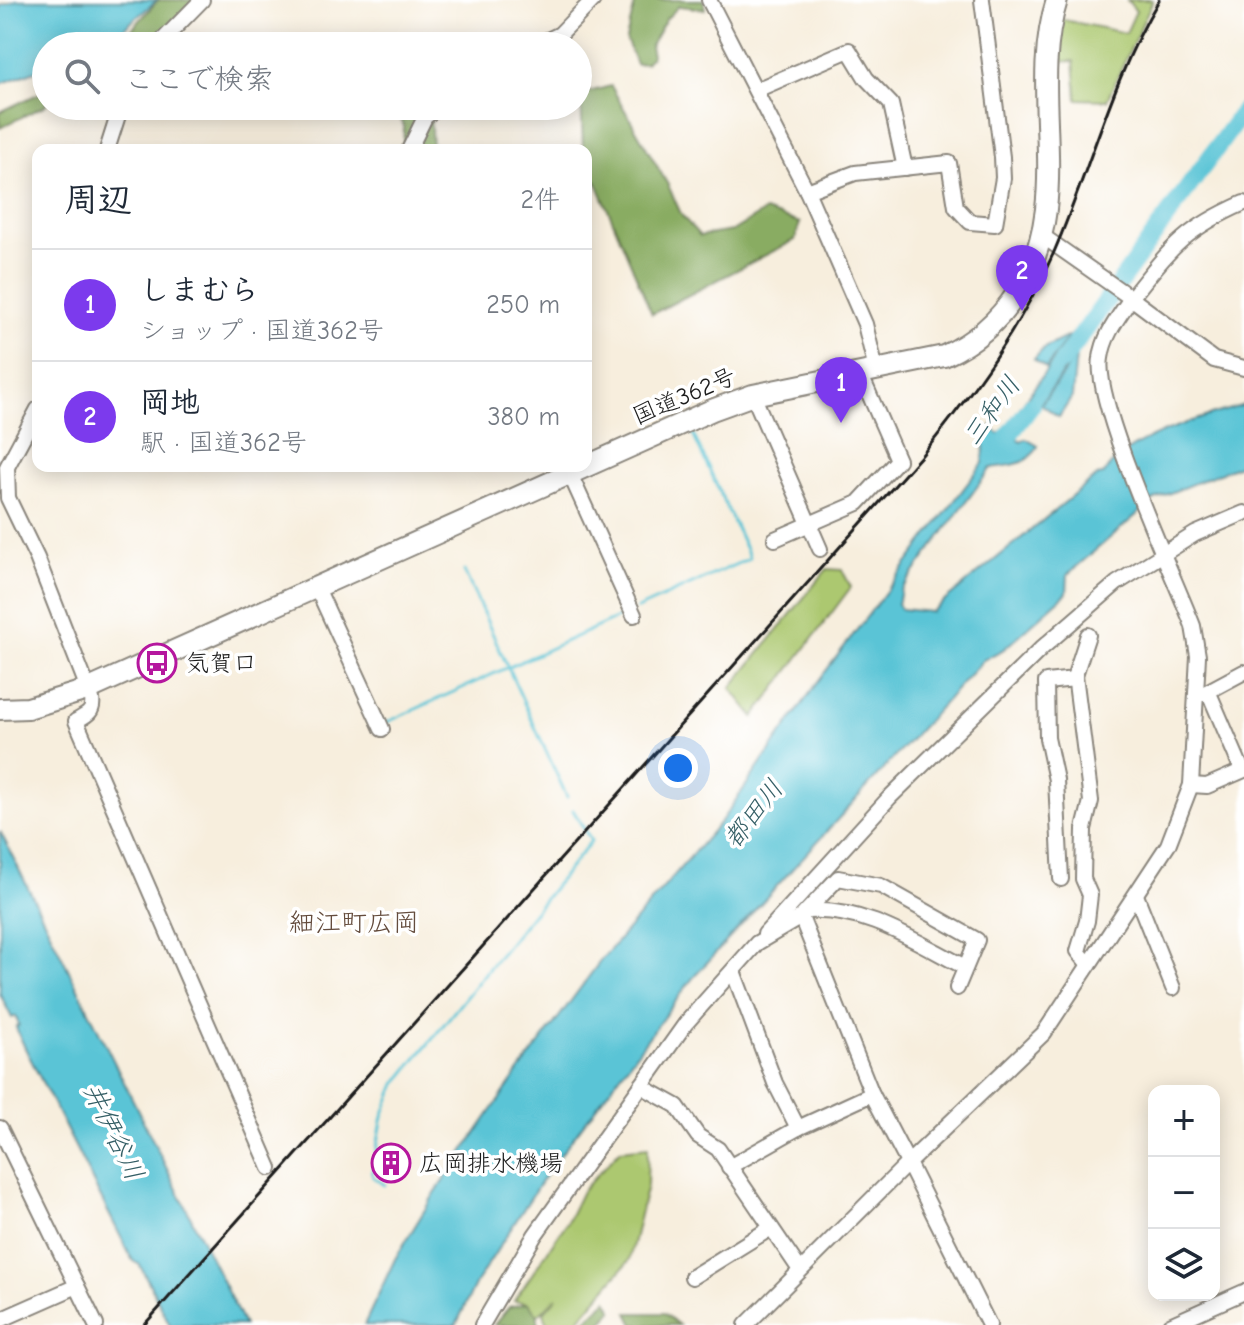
<!DOCTYPE html>
<html lang="ja">
<meta charset="utf-8">
<style>
:root{--surface:#fff;--page:#f6f6f7;--text:#1f2937;--muted:#747a83;--line:#e0e1e3;--accent:#7c3aed}
body{margin:0;font-family:"Comic Neue","Klee One",sans-serif;background:var(--page);color:var(--text)}
.controls{position:absolute;right:24px;bottom:24px;display:grid;overflow:hidden;border-radius:16px;box-shadow:0 4px 20px #0003}
.controls button{width:72px;height:72px;display:grid;place-items:center;padding:0;border:0;border-bottom:2px solid var(--line);background:var(--surface);color:var(--text);font:40px sans-serif}
.you{position:absolute;left:678px;top:768px;width:28px;height:28px;margin:-20px;border:6px solid #fff;border-radius:50%;background:#1a73e8;box-shadow:0 0 0 12px #1a73e833}
.badge{display:grid;place-items:center;width:52px;height:52px;border-radius:50%;background:var(--accent);color:#fff;font-size:26px;font-weight:700}
.pin{position:absolute;translate:-50% -66px;filter:drop-shadow(0 2px 4px #0008)}
.pin::after{content:'';position:absolute;top:42px;width:28px;height:24px;background:inherit;clip-path:polygon(0 0,100% 0,50% 100%)}
.list{margin:0;padding:0;list-style:none}
h2{display:flex;justify-content:space-between;align-items:center;height:104px;margin:0;padding:0 32px;font-size:34px}
h2 small{font-size:26px;font-weight:400;color:var(--muted)}
.list li{display:grid;grid-template-columns:52px 1fr auto;gap:24px;align-items:center;box-sizing:border-box;height:112px;padding:0 32px;border-top:2px solid var(--line)}
.list b{display:block;font-size:30px;white-space:nowrap}
.list p{margin:0;font-size:26px;white-space:nowrap;color:var(--muted)}
.list em{font-size:26px;font-style:normal;color:var(--muted)}
.icon{flex:none;width:44px;height:44px;fill:none;stroke:currentColor;stroke-width:2;stroke-linecap:round;stroke-linejoin:round}
.map{position:relative;flex:none;width:1244px;height:1325px;overflow:hidden}
.search{position:absolute;background:var(--surface);box-shadow:0 4px 20px #0003;left:32px;top:32px;width:560px;height:88px;display:flex;align-items:center;gap:20px;box-sizing:border-box;padding:0 28px;border-radius:44px;color:var(--muted);font-size:30px}
.panel{position:absolute;background:var(--surface);box-shadow:0 4px 20px #0003;left:32px;top:144px;width:560px;height:328px;border-radius:16px}
.map>svg:first-child{display:block}
.green{fill:#acc86f;stroke:#647246;stroke-width:2}
.forest{fill:#89ac62;stroke:#52643f;stroke-width:2}
.water{fill:#5ac4d6;stroke:#3b7079;stroke-width:2}
.lines{fill:none;stroke-linecap:round;stroke-linejoin:round}
.stream{stroke:#5ac4d6;stroke-width:3}
.river{stroke:#5ac4d6;stroke-width:18}
.minor-casing{stroke:#8a857c;stroke-width:18}
.highway-casing{stroke:#8a857c;stroke-width:24}
.minor{stroke:#fff;stroke-width:14}
.highway{stroke:#fff;stroke-width:20}
.rail{stroke:#1c1c1c;stroke-width:3}
.labels{text-anchor:middle;dominant-baseline:central;stroke-width:7;stroke-linejoin:round;paint-order:stroke}
.street-label{font-size:24px;fill:#1c1c1c;stroke:#fff}
.poi-label{font-size:24px;fill:#1c1c1c;stroke:#fff;text-anchor:start}
.water-label{font-size:26px;font-style:italic;fill:#355f66;stroke:#fff}
.neighbourhood-label{font-size:26px;fill:#644c3d;stroke:#fff}
</style>
<div class="map">
<svg width="1244" height="1325" viewBox="0 0 1244 1325">
<rect width="100%" height="100%" fill="#fff"/>
<filter id="ink" filterUnits="userSpaceOnUse"><feTurbulence type="fractalNoise" baseFrequency=".0125" numOctaves="2"/><feDisplacementMap in="SourceGraphic" scale="16" xChannelSelector="R" yChannelSelector="G"/><feConvolveMatrix kernelMatrix="1 2 1 2 8 2 1 2 1" color-interpolation-filters="sRGB"/></filter>
<filter id="wash" filterUnits="userSpaceOnUse"><feTurbulence type="fractalNoise" baseFrequency=".006" numOctaves="4" result="noise"/><feDisplacementMap in="SourceGraphic" scale="32" xChannelSelector="R" yChannelSelector="G"/><feGaussianBlur stdDeviation="1.8" result="paint"/><feColorMatrix in="noise" values="0 0 0 0 0 0 0 0 0 0 0 0 0 0 0 0 0 1.4 0 .05"/><feComposite in="paint" operator="in"/></filter>
<g filter="url(#wash)">
<rect width="100%" height="100%" fill="#f7eedd"/>
<g class="green">
<polygon points="1127,0 1153,0 1107,100 1077,99 1074,61 1055,62 1059,19 1126,33 1136,11"/>
<polygon points="827,569 842,570 851,587 754,717 731,688"/>
<polygon points="648,1147 647,1185 629,1261 574,1325 547,1325 544,1312 557,1297 538,1315 528,1303 514,1301 567,1222 582,1191 620,1150"/>
</g>
<g class="forest">
<polygon points="158,0 197,0 153,46 105,46 127,35"/>
<polygon points="636,0 704,0 705,9 679,6 666,19 650,47 652,55 646,63 636,64 626,39"/>
<polygon points="611,86 668,185 682,216 700,236 732,231 765,211 800,223 795,240 652,314 583,150 581,94"/>
<polygon points="46,90 46,105 0,128 0,112"/>
<polygon points="394,106 430,106 432,150 403,150 404,126"/>
<polygon points="607,1300 613,1310 600,1325 580,1325"/>
<polygon points="528,1303 538,1315 538,1325 494,1325 509,1307"/>
<polygon points="628,1313 664,1313 679,1325 634,1325"/>
</g>
<g class="water">
<polygon points="17,0 157,0 113,38 99,45 46,46 46,67 0,84 0,6"/>
<polygon points="1088,325 1077,340 1076,354 1024,427 1012,419 1072,334"/>
<polygon points="1069,336 1046,368 1034,359 1044,348"/>
<polygon points="1076,357 1072,397 1059,417 1041,404"/>
<path d="M1244,405V463L1155,499L1068,574L1067,593L1004,649L983,660L693,978L546,1174L476,1283L456,1325H364L395,1259L435,1193L512,1081L601,960L722,820L819,680L983,463L985,434L996,421L992,429L1000,434L1006,427L1021,442L1026,439L1038,446C1028,466 1010,465 991,468L901,590L898,604L901,609L931,612L1097,476L1103,475C1125,438 1203,417 1244,405Z"/>
<polygon points="0,831 244,1325 170,1325 140,1265 133,1261 25,1048 16,1028 19,1025 16,1016 12,1018 0,994"/>
</g>
<g class="lines">
<g class="stream">
<polyline points="464,571 567,797"/>
<polyline points="637,609 750,558 692,432"/>
<polyline points="385,723 628,613"/>
<polyline points="385,1185 373,1177 372,1173 383,1116 396,1084 591,841 573,810"/>
</g>
<g class="river">
<polyline points="1063,361 1244,110"/>
<polyline points="997,451 1032,405"/>
</g>
</g>
</g>
<g filter="url(#ink)">
<g class="lines">
<g class="minor-casing">
<g id="minor">
<polyline points="709,0 807,191 865,324 876,370"/>
<polyline points="157,46 202,0"/>
<polyline points="535,46 560,34 593,0"/>
<polyline points="756,90 849,50 866,78 891,104 905,168"/>
<polyline points="107,150 121,106"/>
<polyline points="409,150 425,117 439,106"/>
<polyline points="807,191 855,173 949,163 956,207 970,222 995,224 1003,178 1002,157 982,0"/>
<path d="M1044,237L1131,298C1171,248 1183,230 1244,203"/>
<polyline points="753,395 820,549"/>
<path d="M38,409L7,467L8,498L37,558L92,699C94,712 87,715 76,721L270,1168"/>
<polyline points="570,474 634,615"/>
<polyline points="775,539 858,503 898,460 860,373"/>
<polyline points="317,588 382,729"/>
<polyline points="1088,635 1075,675 1091,801 1084,829 1083,879 1090,895 1087,921 1078,951 1089,965"/>
<polyline points="1209,693 1242,770"/>
<polyline points="1203,694 1244,672"/>
<polyline points="1191,785 1207,786 1244,770"/>
<polyline points="1061,879 1056,780 1047,738 1046,682 1075,679"/>
<polyline points="1136,895 1173,988"/>
<path d="M807,911C866,907 914,941 965,967"/>
<polyline points="765,934 890,797 1043,647 1117,583 1195,534 1244,513"/>
<polyline points="733,971 775,1083 798,1128"/>
<polyline points="641,1086 677,1106 698,1136 718,1149 800,1270"/>
<polyline points="0,1128 96,1325"/>
<polyline points="729,1167 798,1128 872,1094"/>
<polyline points="692,1277 771,1228"/>
<polyline points="0,1320 77,1286"/>
<polyline points="482,1325 535,1235 686,1023 757,943 801,917 838,878 881,886 977,940 957,988"/>
<polyline points="746,1325 908,1163 872,1094 801,917"/>
<path d="M989,1325L908,1163L1044,1033L1168,845L1191,785L1198,656L1193,626C1173,574 1093,403 1101,358C1104,335 1118,318 1131,298L1214,360L1244,368"/>
<polyline points="1170,1325 1244,1292"/>
</g>
</g>
<g class="highway-casing">
<path id="highway" d="M0,709L28,708L87,690L712,410L753,395L944,356C975,342 998,322 1017,293C1077,199 1026,98 1057,0"/>
</g>
<use href="#minor" class="minor"/>
<use href="#highway" class="highway"/>
<path class="rail" d="M144,1325L922,455C973,392 1021,327 1054,252C1090,169 1112,78 1159,0"/>
</g>
</g>
<defs>
<g id="bus-ring" transform="scale(2)"><circle r="9.5" fill="#fff" stroke="#b5179e" stroke-width="1.5"/><path d="M-5-6H5V4H4V6H2V4H-2V6H-4V4H-5ZM-3.5-4V0h7V-4ZM-3.5 1.2v1.5H-2V1.2ZM2 1.2v1.5H3.5V1.2Z" fill="#b5179e"/></g>
<g id="building-ring" transform="scale(2)"><circle r="9.5" fill="#fff" stroke="#b5179e" stroke-width="1.5"/><path d="M-4-6H4V6H1V3H-1V6H-4ZM-2.5-4.3h1.7v1.8h-1.7ZM.8-4.3h1.7v1.8H.8ZM-2.5-1h1.7V.8h-1.7ZM.8-1h1.7V.8H.8Z" fill="#b5179e"/></g>
</defs>
<g fill-rule="evenodd">
<use href="#bus-ring" x="157" y="663"/>
<use href="#building-ring" x="391" y="1163"/>
</g>
<g class="labels">
<g class="street-label">
<text transform="translate(684 396) rotate(-23)">国道362号</text>
</g>
<g class="poi-label">
<text x="185" y="663">気賀口</text>
<text x="419" y="1163">広岡排水機場</text>
</g>
<g class="water-label">
<text transform="translate(992 411) rotate(-54)">三和川</text>
<text transform="translate(754 814) rotate(-52)">都田川</text>
<text transform="translate(113 1132) rotate(64)">井伊谷川</text>
</g>
<g class="neighbourhood-label">
<text x="354" y="923">細江町広岡</text>
</g>
</g>
</svg>
<div class="controls">
<button>+</button>
<button>−</button>
<button><svg class="icon" aria-label="layers" viewBox="0 0 24 24"><path d="M12 4l9 5-9 5-9-5zM3 14l9 5 9-5"/></svg></button>
</div>
<div class="you"></div>
<div class="pin badge" style="left:841px;top:423px">1</div>
<div class="pin badge" style="left:1022px;top:311px">2</div>
<div class="search"><svg class="icon" aria-label="search" viewBox="0 0 24 24"><circle cx="10" cy="10" r="6"/><path d="M15 15l6 6"/></svg>ここで検索</div>
<section class="panel">
<h2>周辺<small>2件</small></h2>
<ul class="list">
<li><span class="badge">1</span><div><b>しまむら</b><p>ショップ · 国道362号</p></div><em>250 m</em></li>
<li><span class="badge">2</span><div><b>岡地</b><p>駅 · 国道362号</p></div><em>380 m</em></li>
</ul>
</section>
</div>
